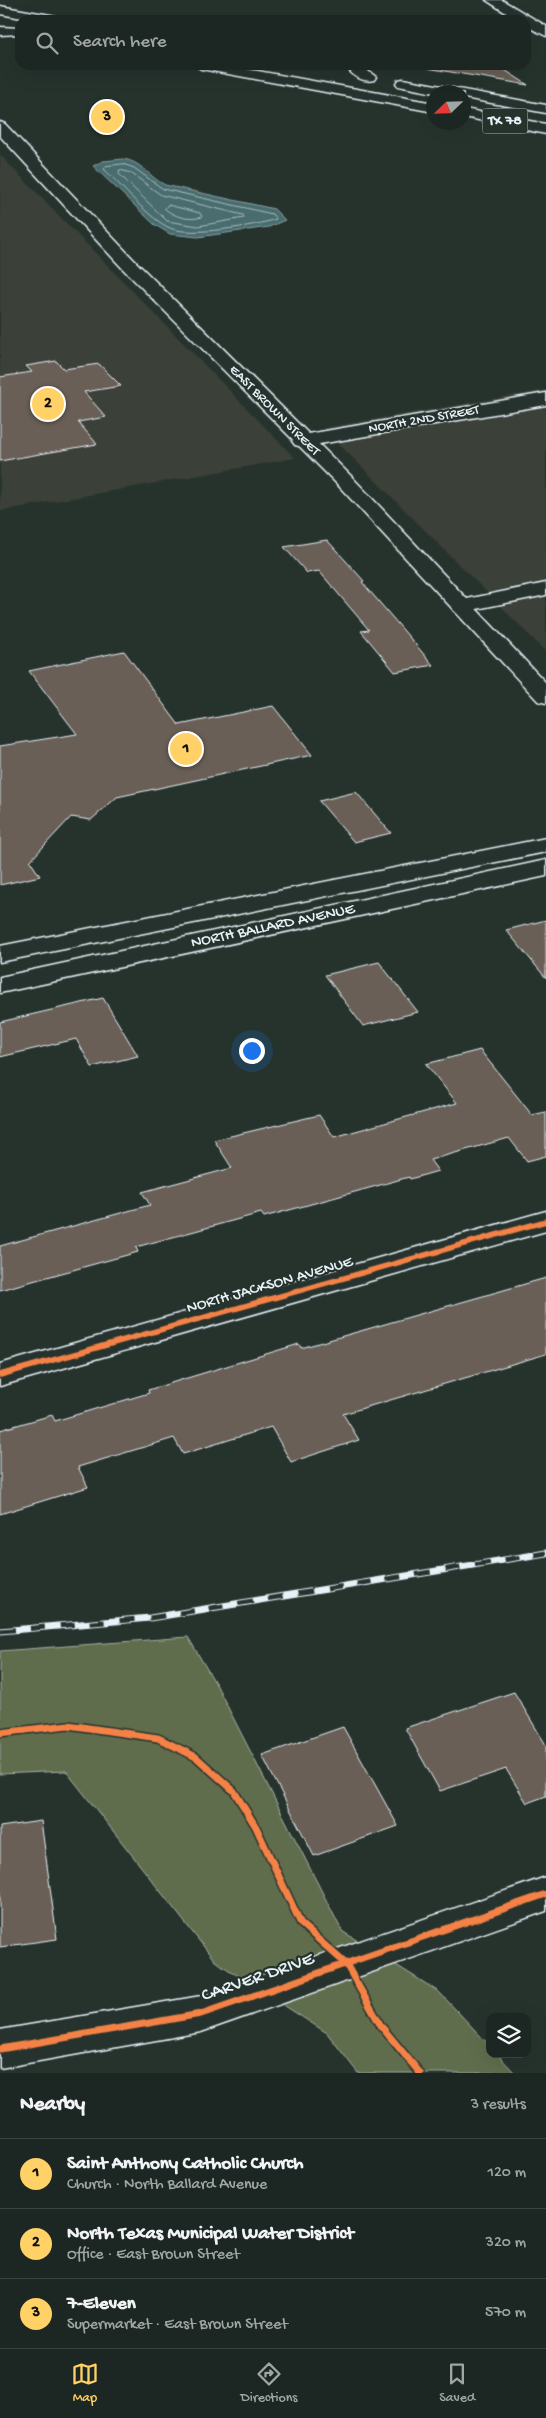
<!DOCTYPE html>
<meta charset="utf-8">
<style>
:root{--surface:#1c2622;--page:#252e2a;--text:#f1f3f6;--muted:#a0a5a5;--line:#3a4340;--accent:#ffd166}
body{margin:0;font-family:"Gochi Hand",sans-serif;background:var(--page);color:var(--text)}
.controls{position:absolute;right:15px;bottom:15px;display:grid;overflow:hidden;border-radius:10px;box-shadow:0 5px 20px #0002}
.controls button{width:45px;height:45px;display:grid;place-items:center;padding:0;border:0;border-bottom:1px solid var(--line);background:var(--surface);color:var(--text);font:25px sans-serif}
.compass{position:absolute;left:426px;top:85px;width:45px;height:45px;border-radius:50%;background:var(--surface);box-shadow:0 5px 20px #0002;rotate:247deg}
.you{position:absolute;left:251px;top:1050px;width:18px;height:18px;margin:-12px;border:4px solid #fff;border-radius:50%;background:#1a73e8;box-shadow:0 0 0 8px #1a73e833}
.badge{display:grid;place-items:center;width:32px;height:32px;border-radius:50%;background:var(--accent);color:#111;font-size:16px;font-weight:700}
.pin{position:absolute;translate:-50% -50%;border:2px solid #fff;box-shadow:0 1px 5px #0006}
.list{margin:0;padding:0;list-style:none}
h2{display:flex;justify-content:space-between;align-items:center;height:65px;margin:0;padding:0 20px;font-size:21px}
h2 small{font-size:16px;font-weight:400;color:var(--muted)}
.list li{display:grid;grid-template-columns:32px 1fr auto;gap:15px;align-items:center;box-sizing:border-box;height:70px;padding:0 20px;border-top:1px solid var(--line)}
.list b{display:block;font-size:19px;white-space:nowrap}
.list p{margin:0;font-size:16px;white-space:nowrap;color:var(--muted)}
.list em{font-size:16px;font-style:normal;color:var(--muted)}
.icon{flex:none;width:28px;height:28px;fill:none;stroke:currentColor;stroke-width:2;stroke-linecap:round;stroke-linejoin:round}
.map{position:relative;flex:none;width:546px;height:2073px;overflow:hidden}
.search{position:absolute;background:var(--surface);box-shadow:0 5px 20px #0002;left:15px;right:15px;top:15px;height:55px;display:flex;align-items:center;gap:12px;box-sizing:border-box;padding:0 18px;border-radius:15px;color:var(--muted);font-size:19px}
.sheet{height:275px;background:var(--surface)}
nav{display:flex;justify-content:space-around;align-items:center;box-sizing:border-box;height:70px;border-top:1px solid var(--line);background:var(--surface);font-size:14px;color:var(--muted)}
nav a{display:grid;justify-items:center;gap:2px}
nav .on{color:var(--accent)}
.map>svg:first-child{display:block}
.built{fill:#3a4039}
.green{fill:#606d4e;stroke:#a4afa3}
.water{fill:#496c6e;stroke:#89a1a5}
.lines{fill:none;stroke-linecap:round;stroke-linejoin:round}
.shore{stroke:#a8bcc1;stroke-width:1}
.building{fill:#6a5e56;stroke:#e8f1f8}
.minor-casing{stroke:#e8f1f8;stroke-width:3}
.secondary-casing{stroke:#e8f1f8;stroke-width:3}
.primary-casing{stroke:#e8f1f8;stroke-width:3}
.minor{fill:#26332d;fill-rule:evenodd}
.secondary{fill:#26332d;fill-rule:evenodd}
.primary{fill:#26332d;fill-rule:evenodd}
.rail-casing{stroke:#e8f1f8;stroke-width:7}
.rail{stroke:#26332d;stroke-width:5;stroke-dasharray:15;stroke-linecap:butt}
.cycleway-far1-casing{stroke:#26332d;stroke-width:9}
.cycleway-casing{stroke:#26332d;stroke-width:10}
.cycleway-far1{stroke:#f48246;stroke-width:5.5}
.cycleway{stroke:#f48246;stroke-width:7}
.labels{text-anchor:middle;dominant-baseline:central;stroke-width:4.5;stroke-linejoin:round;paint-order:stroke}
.far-street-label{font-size:14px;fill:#e8f1f8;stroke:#26332d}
.shield{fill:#26332d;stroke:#aeb8bb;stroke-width:1}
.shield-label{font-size:15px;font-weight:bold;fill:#e8f1f8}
.street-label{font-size:16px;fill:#e8f1f8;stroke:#26332d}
.near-street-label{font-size:19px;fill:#e8f1f8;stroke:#26332d}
</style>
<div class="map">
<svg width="546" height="2073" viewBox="0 0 546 2073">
<rect width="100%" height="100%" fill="#26332d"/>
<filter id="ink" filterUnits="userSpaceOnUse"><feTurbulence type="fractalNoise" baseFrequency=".02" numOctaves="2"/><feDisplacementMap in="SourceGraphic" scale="10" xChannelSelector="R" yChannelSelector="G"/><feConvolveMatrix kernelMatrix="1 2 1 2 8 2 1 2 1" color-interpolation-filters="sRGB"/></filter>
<g filter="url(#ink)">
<g class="built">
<polygon points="0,155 295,458 0,511"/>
<polygon points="546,390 546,652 323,428"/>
</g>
<polygon class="green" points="188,1637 217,1686 342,1931 439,1992 490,2046 490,2054 497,2054 515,2073 358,2073 327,2033 215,1961 66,1771 0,1774 0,1651"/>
<path class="water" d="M123,159C141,161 149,177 165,185L274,209L285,220L269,227L198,237L170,234L155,225L93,166L103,161Z"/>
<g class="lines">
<g class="shore">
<path d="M123,164L134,168L163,189L272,214L276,219C255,226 189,237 170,228C149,219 121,185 104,169L106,166Z"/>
<polygon points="120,170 131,173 161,195 243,215 244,218 198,226 167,221 119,174"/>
<path d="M168,205L200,213L202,217C189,221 175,217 165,209Z"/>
</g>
</g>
<g class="building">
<polygon points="431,65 497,65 528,85 427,68"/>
<polygon points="56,361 64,369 99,364 121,386 84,392 106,417 78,422 97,444 0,461 0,377 32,372 26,366"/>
<polygon points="327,540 364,581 362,582 433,665 395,672 361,631 369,630 319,571 307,573 284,547"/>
<polygon points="124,651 179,725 273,706 312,755 117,797 91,820 71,817 30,861 40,876 0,885 0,746 77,734 29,671"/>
<polygon points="356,792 391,833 354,842 319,801"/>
<polygon points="546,920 546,978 506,930"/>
<polygon points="379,962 418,1012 363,1026 325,975"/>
<polygon points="103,998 138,1056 92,1067 76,1039 0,1057 0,1022"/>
<polygon points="480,1050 532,1115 546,1112 546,1156 527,1161 509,1138 430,1160 438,1171 410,1179 409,1177 264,1217 261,1213 136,1247 138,1252 0,1290 0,1246 150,1205 142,1192 232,1168 214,1140 319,1115 334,1137 457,1103 426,1064"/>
<polygon points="546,1278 546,1354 343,1414 359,1440 291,1462 271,1427 183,1454 174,1438 78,1467 88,1487 0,1514 0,1430 52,1415 55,1421 149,1393 148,1390 299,1344 301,1348"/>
<polygon points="514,1692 546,1745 546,1796 527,1803 506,1769 440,1791 405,1728"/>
<polygon points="343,1727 398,1826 314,1856 262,1755"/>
<polygon points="41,1821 57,1939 0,1947 0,1827"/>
</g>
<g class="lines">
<g class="minor-casing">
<g id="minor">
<polygon points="486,0 502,0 546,26 546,36 526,26 526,20 517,20"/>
<polygon points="546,393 546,405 302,447 295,445 292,441 295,437 302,435"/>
<polygon points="546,583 546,595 462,612 454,611 451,606 454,601 462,600"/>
<polygon points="546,1211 546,1231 0,1386 0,1364"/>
<polygon points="546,1877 546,1911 201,2032 0,2068 0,2030 201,1996"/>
</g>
</g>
<g class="secondary-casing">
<g id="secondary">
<polygon points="0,122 5,124 136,262 351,476 546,683 546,703 538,701 337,484 124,270 0,136"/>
<polygon points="546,838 546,852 0,962 0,946"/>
<polygon points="546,860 546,876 0,993 0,977"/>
</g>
</g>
<g class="primary-casing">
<g id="primary">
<polygon points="0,6 56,16 63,20 33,20 0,14"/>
<polygon points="0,27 20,28 20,34 0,35"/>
<polygon points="194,65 224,65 434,103 434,112 201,69"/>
<path d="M346,65H360L376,77L374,80C363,83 350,75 346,65Z"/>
<polygon points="403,79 546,105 546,113 464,98 464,92 434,93 398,86 396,83 398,80"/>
<polygon points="464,109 546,124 546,134 464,117"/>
</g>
</g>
<use href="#minor" class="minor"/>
<use href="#secondary" class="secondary"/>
<use href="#primary" class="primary"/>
<g class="rail-casing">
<polyline id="rail" points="0,1631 150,1618 546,1553"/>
</g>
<use href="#rail" class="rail"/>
<g class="cycleway-far1-casing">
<polyline id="cycleway-far1" points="0,1375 546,1221"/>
</g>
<g class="cycleway-casing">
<g id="cycleway">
<polyline points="0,1733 68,1725 158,1738 196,1757 234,1791 256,1827 301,1924 346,1964 381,2026 420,2073"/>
<polyline points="0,2049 201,2014 546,1894"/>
</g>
</g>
<use href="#cycleway-far1" class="cycleway-far1"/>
<use href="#cycleway" class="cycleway"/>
</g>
</g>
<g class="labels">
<g class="far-street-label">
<text transform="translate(274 411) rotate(45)">EAST BROWN STREET</text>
<text transform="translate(424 420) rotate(-10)">NORTH 2ND STREET</text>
</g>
<rect class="shield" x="482.5" y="108.5" width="45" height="25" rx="4"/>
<g class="shield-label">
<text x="505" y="121">TX 78</text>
</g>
<g class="street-label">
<text transform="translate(273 927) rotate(-12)">NORTH BALLARD AVENUE</text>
<text transform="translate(270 1286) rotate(-16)">NORTH JACKSON AVENUE</text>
</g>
<g class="near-street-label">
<text transform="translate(258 1978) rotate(-19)">CARVER DRIVE</text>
</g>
</g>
</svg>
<div class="controls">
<button><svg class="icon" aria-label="layers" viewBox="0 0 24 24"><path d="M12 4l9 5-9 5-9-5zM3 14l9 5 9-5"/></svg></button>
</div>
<svg class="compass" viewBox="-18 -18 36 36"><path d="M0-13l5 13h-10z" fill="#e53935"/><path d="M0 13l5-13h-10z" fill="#a0a5a5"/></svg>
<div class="you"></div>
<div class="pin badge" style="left:186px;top:749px">1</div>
<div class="pin badge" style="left:48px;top:404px">2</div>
<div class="pin badge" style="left:107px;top:117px">3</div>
<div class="search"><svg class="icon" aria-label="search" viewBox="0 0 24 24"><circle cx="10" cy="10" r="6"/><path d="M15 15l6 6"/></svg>Search here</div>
</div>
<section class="sheet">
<h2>Nearby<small>3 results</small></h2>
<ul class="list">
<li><span class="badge">1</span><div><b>Saint Anthony Catholic Church</b><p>Church · North Ballard Avenue</p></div><em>120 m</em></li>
<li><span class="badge">2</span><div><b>North Texas Municipal Water District</b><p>Office · East Brown Street</p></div><em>320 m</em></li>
<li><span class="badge">3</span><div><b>7-Eleven</b><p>Supermarket · East Brown Street</p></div><em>570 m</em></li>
</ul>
</section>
<nav>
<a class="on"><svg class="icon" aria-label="map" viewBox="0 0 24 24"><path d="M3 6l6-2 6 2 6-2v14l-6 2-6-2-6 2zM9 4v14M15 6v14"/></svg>Map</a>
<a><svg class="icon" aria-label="directions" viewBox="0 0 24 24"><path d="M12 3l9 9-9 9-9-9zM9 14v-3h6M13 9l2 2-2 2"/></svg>Directions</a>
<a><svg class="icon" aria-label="saved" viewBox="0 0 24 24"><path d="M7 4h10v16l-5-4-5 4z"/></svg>Saved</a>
</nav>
